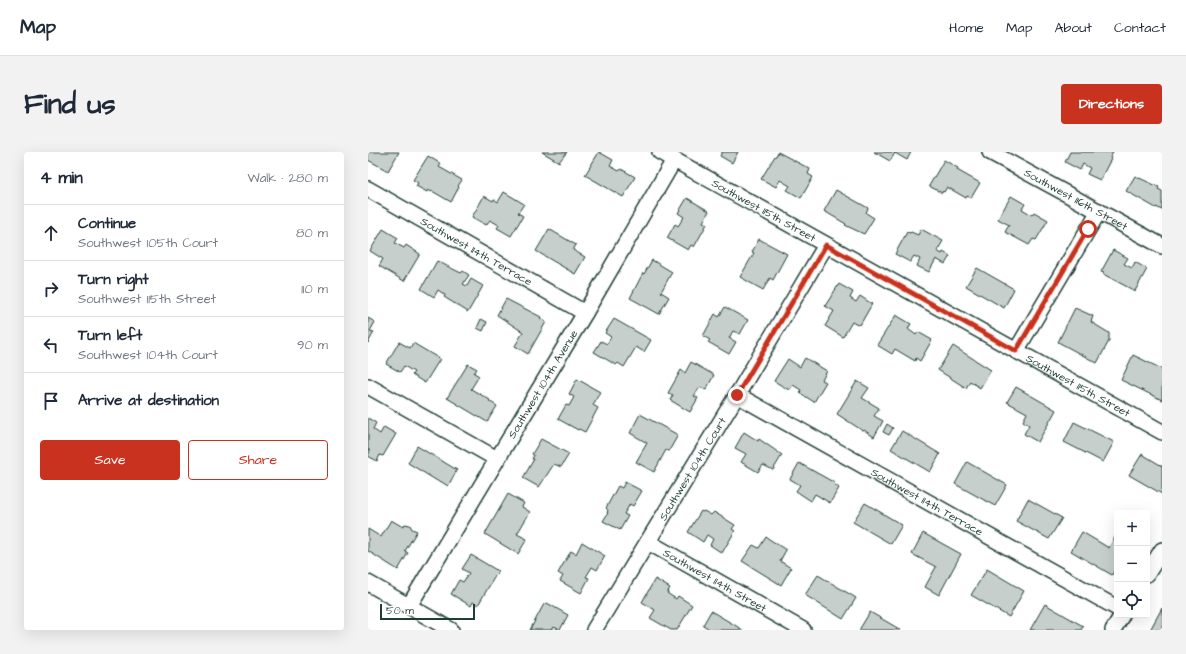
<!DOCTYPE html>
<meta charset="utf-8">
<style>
:root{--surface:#fff;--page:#f2f2f3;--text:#1f2937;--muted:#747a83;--line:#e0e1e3;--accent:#c8321e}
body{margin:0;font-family:"Architects Daughter",sans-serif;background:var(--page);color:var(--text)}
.controls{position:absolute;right:12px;bottom:12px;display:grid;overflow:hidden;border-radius:4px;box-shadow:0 4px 16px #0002}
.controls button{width:36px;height:36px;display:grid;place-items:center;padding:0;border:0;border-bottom:1px solid var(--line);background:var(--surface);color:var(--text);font:20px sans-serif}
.scale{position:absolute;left:12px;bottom:10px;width:95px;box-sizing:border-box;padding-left:4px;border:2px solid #1f3d34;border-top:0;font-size:11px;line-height:14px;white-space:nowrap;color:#1f3d34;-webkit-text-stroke:3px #fff;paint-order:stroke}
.stop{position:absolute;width:12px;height:12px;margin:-9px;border:3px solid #c8321e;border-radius:50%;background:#fff}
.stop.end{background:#c8321e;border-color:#fff;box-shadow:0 1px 4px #0008}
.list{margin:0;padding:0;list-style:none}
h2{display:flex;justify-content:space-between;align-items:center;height:52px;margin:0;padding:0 16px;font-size:17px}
h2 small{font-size:13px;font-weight:400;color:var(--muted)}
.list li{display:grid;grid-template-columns:26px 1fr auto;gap:12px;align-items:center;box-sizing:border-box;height:56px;padding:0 16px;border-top:1px solid var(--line)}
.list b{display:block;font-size:15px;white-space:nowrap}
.list p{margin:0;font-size:13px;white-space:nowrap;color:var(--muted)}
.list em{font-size:13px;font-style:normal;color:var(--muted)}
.actions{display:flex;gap:8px;padding:12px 16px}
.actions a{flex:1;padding:9px 0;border:1px solid var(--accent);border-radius:4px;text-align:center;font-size:14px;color:var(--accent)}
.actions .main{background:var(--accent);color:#fff}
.icon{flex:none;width:22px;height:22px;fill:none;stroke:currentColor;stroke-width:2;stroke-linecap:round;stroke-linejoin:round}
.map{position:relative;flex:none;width:794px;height:478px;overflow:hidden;border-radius:4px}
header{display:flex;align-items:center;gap:24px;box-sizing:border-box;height:56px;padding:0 20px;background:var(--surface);border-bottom:1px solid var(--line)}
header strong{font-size:19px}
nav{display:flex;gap:22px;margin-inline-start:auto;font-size:14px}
.intro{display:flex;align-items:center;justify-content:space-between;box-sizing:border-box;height:96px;padding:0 24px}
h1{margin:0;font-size:28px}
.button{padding:10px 18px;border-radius:4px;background:var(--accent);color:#fff;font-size:14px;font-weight:700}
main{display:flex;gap:24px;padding:0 24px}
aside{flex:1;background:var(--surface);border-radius:4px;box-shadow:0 4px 16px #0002}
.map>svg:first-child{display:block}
.building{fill:#c7cfcc;stroke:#1f3d34}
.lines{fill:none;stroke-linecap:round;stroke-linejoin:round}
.minor-casing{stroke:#1f3d34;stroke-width:18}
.minor{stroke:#fff;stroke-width:15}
.route{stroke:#c8321e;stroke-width:5}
.labels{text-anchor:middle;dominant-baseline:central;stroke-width:3;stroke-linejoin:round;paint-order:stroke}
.street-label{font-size:11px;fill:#1f3d34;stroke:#fff}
</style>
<header>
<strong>Map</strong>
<nav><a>Home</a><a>Map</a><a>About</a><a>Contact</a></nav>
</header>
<div class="intro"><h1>Find us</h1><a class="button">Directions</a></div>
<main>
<aside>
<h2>4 min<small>Walk · 280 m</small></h2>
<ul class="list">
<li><svg class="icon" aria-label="ahead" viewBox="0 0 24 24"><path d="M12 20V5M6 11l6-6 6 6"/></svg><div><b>Continue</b><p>Southwest 105th Court</p></div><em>80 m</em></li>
<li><svg class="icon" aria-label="right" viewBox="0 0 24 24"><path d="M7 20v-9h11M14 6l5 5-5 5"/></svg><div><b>Turn right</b><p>Southwest 115th Street</p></div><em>110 m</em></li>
<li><svg class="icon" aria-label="left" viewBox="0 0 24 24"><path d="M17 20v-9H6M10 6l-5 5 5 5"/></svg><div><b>Turn left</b><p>Southwest 104th Court</p></div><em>90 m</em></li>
<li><svg class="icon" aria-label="arrive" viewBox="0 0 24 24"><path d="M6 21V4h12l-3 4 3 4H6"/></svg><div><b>Arrive at destination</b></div></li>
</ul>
<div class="actions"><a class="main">Save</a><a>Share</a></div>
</aside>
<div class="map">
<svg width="794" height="478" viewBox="0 0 794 478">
<rect width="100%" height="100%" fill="#fff"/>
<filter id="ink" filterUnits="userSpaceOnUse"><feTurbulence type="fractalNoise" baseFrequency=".025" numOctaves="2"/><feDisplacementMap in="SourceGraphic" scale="8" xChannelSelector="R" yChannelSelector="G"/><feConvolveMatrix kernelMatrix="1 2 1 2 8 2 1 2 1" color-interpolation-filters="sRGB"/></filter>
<g filter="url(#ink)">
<g class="building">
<polygon points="0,0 31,0 20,19 0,8"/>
<polygon points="174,0 199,0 191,10"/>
<polygon points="231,0 245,8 242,14 251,19 253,17 267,25 255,45 217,23"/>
<polygon points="354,0 370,0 364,11 352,4"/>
<polygon points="410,0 442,17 440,22 445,25 433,46 419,38 422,34 412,28 408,35 393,27 407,4 408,4"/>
<polygon points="506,0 543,0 539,8 527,1 522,9"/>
<polygon points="702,0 745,0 742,6 743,7 732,28 719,22 722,16 715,12 712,18 697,10"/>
<polygon points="60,4 73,12 71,15 94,28 90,34 91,35 83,50 64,39 63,40 60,38 59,40 48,34 50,31 45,28"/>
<polygon points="576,8 590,16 589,18 612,31 603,46 599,44 598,46 579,35 576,40 575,39 574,41 561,34"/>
<polygon points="767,24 791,35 790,37 794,39 794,58 788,55 788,56 758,39"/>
<polygon points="468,38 500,56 498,61 506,66 496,82 483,76 477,73 478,72 456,59"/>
<polygon points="136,40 156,52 150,61 155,64 143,84 129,76 131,73 122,68 118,73 104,65 116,44 125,49 126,47 130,50"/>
<polygon points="643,44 657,52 654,57 664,63 666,60 680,68 668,88 665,87 661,93 637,80 641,73 630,67"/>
<polygon points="319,46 341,59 335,70 339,72 326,95 323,93 320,98 299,86 307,72 310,74 316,65 310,61"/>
<polygon points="15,77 30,86 27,91 36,96 38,93 52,102 36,129 11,114 15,107 2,99"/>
<polygon points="181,77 208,93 205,98 217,105 207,122 168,99"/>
<polygon points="553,77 575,89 569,99 574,102 575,100 582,104 577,112 568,107 561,120 549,114 552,107 546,104 542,110 527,102 539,80 542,81 543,80 550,83"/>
<polygon points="391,87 419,102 405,128 402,126 395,138 372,125 386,101 384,100"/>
<polygon points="745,98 760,106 756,112 764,116 767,110 779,117 767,139 765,138 735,122 736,121 733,120"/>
<polygon points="284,108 304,120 293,140 301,145 291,162 262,146 275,121 276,122"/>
<polygon points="69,109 93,121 95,119 101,123 95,132 99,134 103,127 115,134 100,160 76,145 77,143 70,138 66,145 53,137"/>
<polygon points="609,116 646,137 636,156 598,134"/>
<polygon points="471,132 485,140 482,146 488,150 492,144 504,152 492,173 489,172 489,173 484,170 475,185 457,174 466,159 457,154"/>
<polygon points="138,147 173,165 172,166 178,170 160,202 147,194 155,180 129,163"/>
<polygon points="357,155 380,168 372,182 365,179 361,186 368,190 361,202 340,190 342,188 335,184 347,162 351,165"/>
<polygon points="707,156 725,164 723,170 741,181 741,189 729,211 690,190"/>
<polygon points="528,163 543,172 540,177 548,183 550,180 564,188 552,209 548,206 547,209 527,197 524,202 509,193"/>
<polygon points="0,166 7,170 2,179 6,180 0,191"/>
<polygon points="113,167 119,170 115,179 109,176"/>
<polygon points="246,167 283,188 276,200 268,195 256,215 250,211 248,213 226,200 233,189 239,192 243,185 237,181"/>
<polygon points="31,190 42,196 45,191 72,207 57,231 44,223 46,220 36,214 32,220 18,212"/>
<polygon points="585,194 623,218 612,236 602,229 598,236 570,218"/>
<polygon points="765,203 794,217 794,248 753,228"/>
<polygon points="437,206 459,219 454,228 458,230 446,250 432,241 433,238 425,233 421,238 406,229 420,207 432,215"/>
<polygon points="323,210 346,223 338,238 332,235 326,244 330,246 322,260 302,248 305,243 300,241 313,218 317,221"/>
<polygon points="100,212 109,217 106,221 111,224 103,237 122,248 121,249 129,254 119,270 79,246"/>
<polygon points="209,227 232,240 225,253 230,256 217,280 211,277 210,278 190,267 198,253 201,254 206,245 201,242"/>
<polygon points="489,229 501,236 494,246 511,256 506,264 515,269 506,285 496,278 495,279 469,262"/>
<polygon points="648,235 688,258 670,290 656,282 661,273 655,269 659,261 639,250"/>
<polygon points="272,262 310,283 301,299 298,298 286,320 268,310 279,291 262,281"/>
<polygon points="0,266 8,271 5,277 12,282 16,275 28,282 15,304 12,303 9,309 0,304 2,299 0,297"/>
<polygon points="706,270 746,290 735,310 696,290"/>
<polygon points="519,272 525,276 521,283 515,280"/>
<polygon points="534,279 572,302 562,320 523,297"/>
<polygon points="376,280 390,289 391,287 414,303 405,318 395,313 390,320 373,310 378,302 367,296"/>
<polygon points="173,287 201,302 193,315 186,312 171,335 155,326 166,307 164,307 166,303 164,302"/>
<polygon points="49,294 89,318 80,334 72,329 71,330 40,311"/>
<polygon points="774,302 794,314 794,342 761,323"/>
<polygon points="599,310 639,333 627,354 587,332"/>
<polygon points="431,311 467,331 466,332 471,336 462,351 447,342 443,349 428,339 432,333 422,327"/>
<polygon points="257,330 274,339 265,354 262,352 256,362 260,364 252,378 235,369 240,361 239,361 240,358 238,356 250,334 254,336"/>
<polygon points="140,342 156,351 154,355 162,360 149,382 159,387 150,402 117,382"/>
<polygon points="660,347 694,366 681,387 648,369"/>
<polygon points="497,351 534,373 523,392 485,370"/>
<polygon points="333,359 335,360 336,359 343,363 346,360 367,373 364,377 367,379 354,401 342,393 345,387 339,383 335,390 320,380"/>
<polygon points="23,368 35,375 37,372 42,373 44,377 49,379 37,399 40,401 30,418 0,399 0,377 13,385"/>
<polygon points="714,380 741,396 749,381 749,413 744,423 703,399"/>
<polygon points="555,381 593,402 571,443 557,435 568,415 544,402"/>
<polygon points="398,385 418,398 412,409 423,416 413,433 374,409 385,393 391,396"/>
<polygon points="214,390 237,404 229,418 224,415 218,425 221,426 213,441 192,429 195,424 190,421 203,399 208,402"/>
<polygon points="103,403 130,419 110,453 105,450 103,454 83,442 91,428 95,430 101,421 94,417"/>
<polygon points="619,417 656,439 641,465 603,443"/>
<polygon points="450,423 488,446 475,467 437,443"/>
<polygon points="287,427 302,436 299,441 308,447 310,444 324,453 309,478 303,478 282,466 287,458 274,450"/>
<polygon points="179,451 200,463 192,478 186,475 184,478 162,478 176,452 177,453"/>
<polygon points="677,452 715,474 713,478 662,478"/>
<polygon points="794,456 794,478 782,478"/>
<polygon points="343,459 375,478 343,478 335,473"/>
<polygon points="502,460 533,478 491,478"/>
</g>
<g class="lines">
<g class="minor-casing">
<g id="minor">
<path id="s1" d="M292,0L794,280"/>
<path id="s2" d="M622,0L794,94"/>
<path id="s3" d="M0,37L217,161"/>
<polyline points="648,199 731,59"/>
<polyline points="0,234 129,307"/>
<path id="s4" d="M369,243L749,456"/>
<path id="s5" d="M280,390L435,478"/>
<polyline points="779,422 794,398"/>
<polyline points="0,431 83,478"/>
<path id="s6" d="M41,454L217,161L306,8"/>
<path id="s7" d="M226,478L369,243L458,93"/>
<polyline points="745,478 754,463"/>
</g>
</g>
<use href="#minor" class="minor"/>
</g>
</g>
<g class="lines" filter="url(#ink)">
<polyline class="route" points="369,243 458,93 648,199 720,77"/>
</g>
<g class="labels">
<g class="street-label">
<text stroke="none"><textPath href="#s2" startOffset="98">Southwest 116th Street</textPath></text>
<text stroke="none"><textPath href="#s1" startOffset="119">Southwest 115th Street</textPath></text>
<text stroke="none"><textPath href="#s3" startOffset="125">Southwest 114th Terrace</textPath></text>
<text stroke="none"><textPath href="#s6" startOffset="259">Southwest 104th Avenue</textPath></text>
<text stroke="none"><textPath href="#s1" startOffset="479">Southwest 115th Street</textPath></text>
<text stroke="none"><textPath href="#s7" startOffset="189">Southwest 104th Court</textPath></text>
<text stroke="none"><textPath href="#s4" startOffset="218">Southwest 114th Terrace</textPath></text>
<text stroke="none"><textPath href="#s5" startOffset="77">Southwest 114th Street</textPath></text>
</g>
</g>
</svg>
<div class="controls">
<button>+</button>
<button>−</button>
<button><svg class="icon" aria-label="locate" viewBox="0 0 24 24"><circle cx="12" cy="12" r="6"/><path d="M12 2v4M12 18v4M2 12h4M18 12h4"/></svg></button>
</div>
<div class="scale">50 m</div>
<div class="stop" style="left:720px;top:77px"></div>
<div class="stop end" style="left:369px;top:243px"></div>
</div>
</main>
